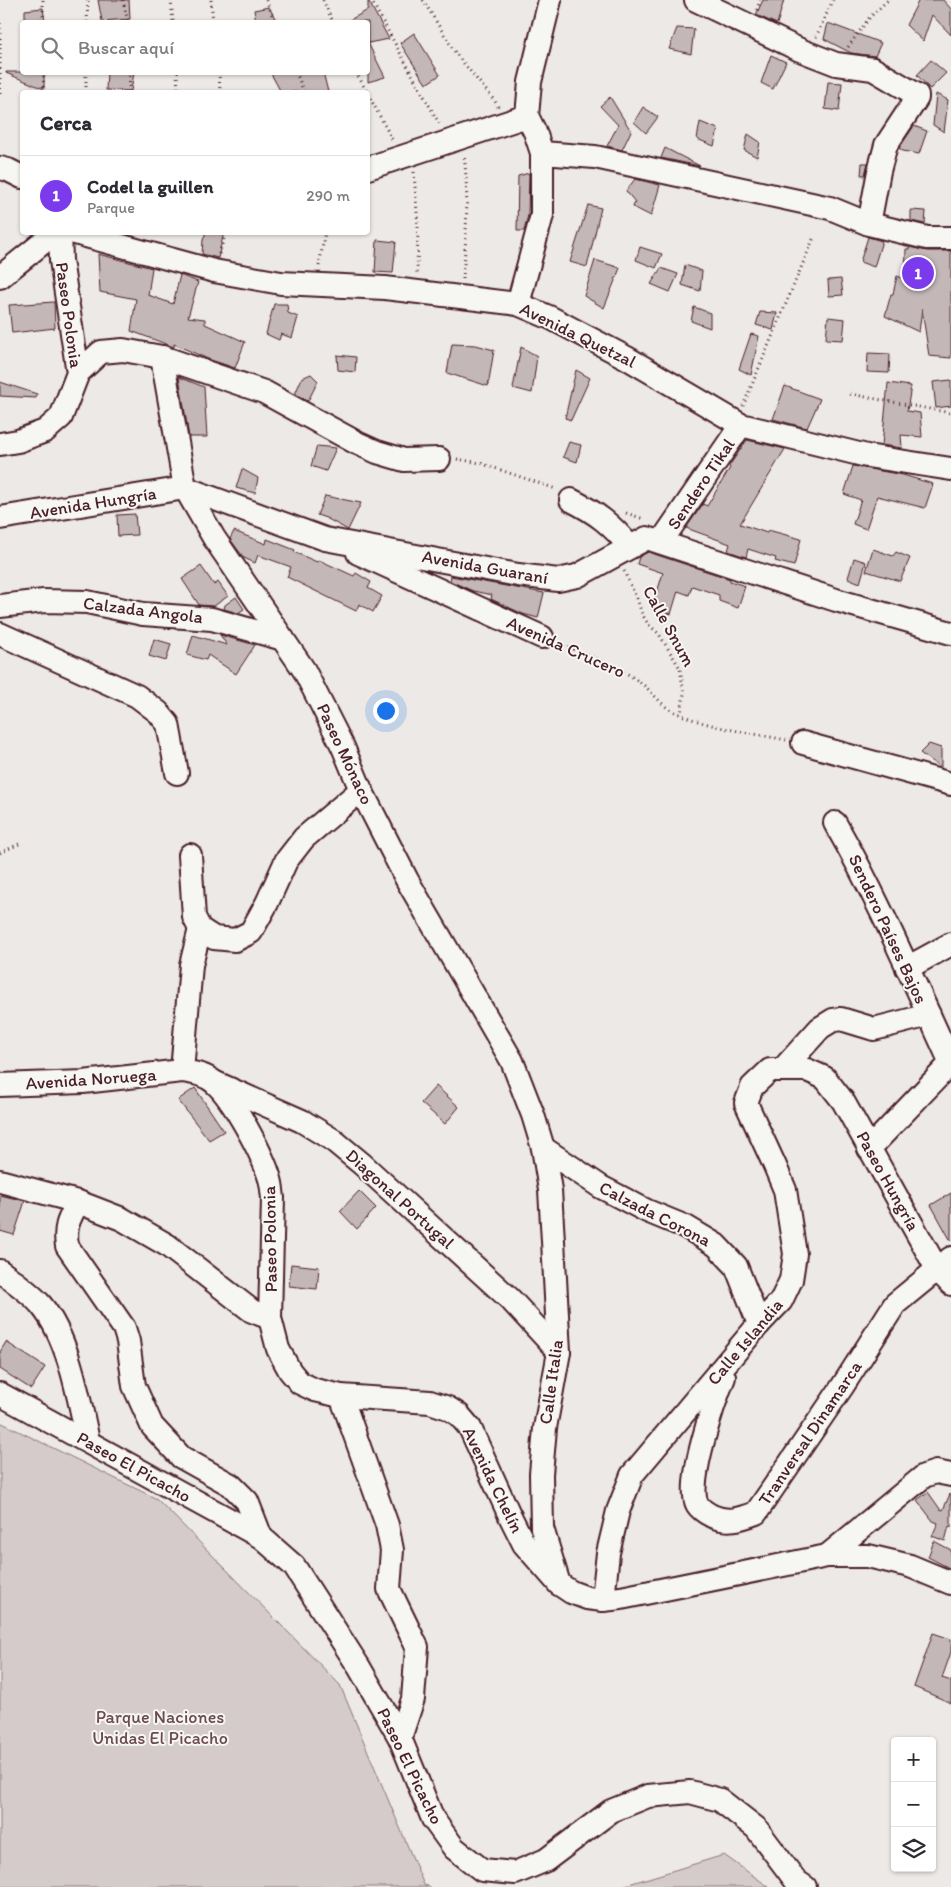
<!DOCTYPE html>
<html lang="es">
<meta charset="utf-8">
<style>
:root{--surface:#fff;--page:#f2f2f3;--text:#2b2b33;--muted:#7c7c81;--line:#e1e1e2;--accent:#7c3aed}
body{margin:0;font-family:Itim,sans-serif;background:var(--page);color:var(--text)}
.controls{position:absolute;right:15px;bottom:15px;display:grid;overflow:hidden;border-radius:5px;box-shadow:0 1px 4px #0004}
.controls button{width:45px;height:45px;display:grid;place-items:center;padding:0;border:0;border-bottom:1px solid var(--line);background:var(--surface);color:var(--text);font:25px sans-serif}
.you{position:absolute;left:385px;top:710px;width:18px;height:18px;margin:-12px;border:4px solid #fff;border-radius:50%;background:#1a73e8;box-shadow:0 0 0 8px #1a73e833}
.badge{display:grid;place-items:center;width:32px;height:32px;border-radius:50%;background:var(--accent);color:#fff;font-size:16px;font-weight:700}
.pin{position:absolute;translate:-50% -50%;border:2px solid #fff;box-shadow:0 1px 5px #0006}
.list{margin:0;padding:0;list-style:none}
h2{display:flex;justify-content:space-between;align-items:center;height:65px;margin:0;padding:0 20px;font-size:21px}
h2 small{font-size:16px;font-weight:400;color:var(--muted)}
.list li{display:grid;grid-template-columns:32px 1fr auto;gap:15px;align-items:center;box-sizing:border-box;height:80px;padding:0 20px;border-top:1px solid var(--line)}
.list b{display:block;font-size:19px;white-space:nowrap}
.list p{margin:0;font-size:16px;white-space:nowrap;color:var(--muted)}
.list em{font-size:16px;font-style:normal;color:var(--muted)}
.icon{flex:none;width:28px;height:28px;fill:none;stroke:currentColor;stroke-width:2;stroke-linecap:round;stroke-linejoin:round}
.map{position:relative;flex:none;width:951px;height:1887px;overflow:hidden}
.search{position:absolute;background:var(--surface);box-shadow:0 1px 4px #0004;left:20px;top:20px;width:350px;height:55px;display:flex;align-items:center;gap:12px;box-sizing:border-box;padding:0 18px;border-radius:5px;color:var(--muted);font-size:19px}
.panel{position:absolute;background:var(--surface);box-shadow:0 1px 4px #0004;left:20px;top:90px;width:350px;height:145px;border-radius:5px}
.map>svg:first-child{display:block}
.green{fill:#d4cbca;stroke:#8f757a}
.building{fill:#c4b7b7;stroke:#4a1f2b}
.lines{fill:none;stroke-linecap:round;stroke-linejoin:round}
.minor-casing{stroke:#4a1f2b;stroke-width:26}
.path{stroke:#4a1f2b;stroke-width:3;stroke-dasharray:1 4;stroke-linecap:butt}
.minor{stroke:#f6f6f2;stroke-width:22}
.labels{text-anchor:middle;dominant-baseline:central;stroke-width:4;stroke-linejoin:round;paint-order:stroke}
.street-label{font-size:18px;fill:#4a1f2b;stroke:#f6f6f2}
.park-label{font-size:18px;fill:#6c4a53;stroke:#f6f6f2}
</style>
<div class="map">
<svg width="951" height="1887" viewBox="0 0 951 1887">
<rect width="100%" height="100%" fill="#ece9e6"/>
<filter id="ink" filterUnits="userSpaceOnUse"><feTurbulence type="fractalNoise" baseFrequency=".02" numOctaves="2"/><feDisplacementMap in="SourceGraphic" scale="10" xChannelSelector="R" yChannelSelector="G"/><feConvolveMatrix kernelMatrix="1 2 1 2 8 2 1 2 1" color-interpolation-filters="sRGB"/></filter>
<g filter="url(#ink)">
<g class="green">
<polygon points="0,1422 157,1499 340,1685 424,1885 431,1887 0,1887"/>
<polygon points="724,1855 769,1887 619,1887"/>
</g>
<g class="building">
<polygon points="98,0 129,0 130,19 102,21"/>
<polygon points="368,0 389,39 368,43 385,77 368,82 368,22 346,22 368,10"/>
<polygon points="763,0 784,0 777,24 756,15"/>
<polygon points="917,0 943,0 951,9 951,35 932,15 923,41 906,25 918,2"/>
<polygon points="269,7 277,22 256,22 254,10"/>
<polygon points="43,8 45,22 25,22 25,10"/>
<polygon points="828,23 881,43 875,56 851,53 824,39"/>
<polygon points="677,28 694,29 691,54 669,49"/>
<polygon points="414,33 440,75 426,84 400,43"/>
<polygon points="771,55 786,62 773,89 761,83"/>
<polygon points="931,60 946,73 930,89 917,75"/>
<polygon points="44,72 44,89 6,73 6,72"/>
<polygon points="107,72 134,72 131,91 106,90"/>
<polygon points="270,72 323,72 328,92 281,92"/>
<polygon points="828,82 842,83 839,111 825,109"/>
<polygon points="936,94 948,100 944,132 933,125"/>
<polygon points="610,97 631,131 622,150 607,146 618,125 600,106"/>
<polygon points="643,107 658,117 646,133 634,122"/>
<polygon points="700,122 718,129 714,146 697,139"/>
<polygon points="914,126 927,131 919,154 903,151 899,148"/>
<polygon points="748,134 760,142 757,157 744,150"/>
<polygon points="665,148 700,166 661,158"/>
<polygon points="862,163 868,163 865,175 861,175"/>
<polygon points="529,173 528,215 524,231 517,231 518,176"/>
<polygon points="635,179 660,185 651,216 633,207 635,202 626,191"/>
<polygon points="588,205 601,208 587,267 570,262"/>
<polygon points="911,210 926,211 925,224 911,221"/>
<polygon points="206,232 224,232 218,258 202,254 203,240"/>
<polygon points="868,237 882,241 874,267 860,262"/>
<polygon points="377,240 396,242 393,273 375,272"/>
<polygon points="640,247 662,254 656,268 636,260"/>
<polygon points="909,247 927,251 951,251 951,358 929,356 922,309 919,332 885,316 891,294 893,294 897,276 905,279 906,249 909,249"/>
<polygon points="98,254 152,268 148,295 173,304 180,275 198,282 188,317 205,319 205,324 245,342 235,368 208,359 174,344 174,347 131,331 136,299 100,292"/>
<polygon points="595,260 620,268 604,308 584,296"/>
<polygon points="685,265 702,271 700,291 682,285"/>
<polygon points="661,268 678,274 670,292 651,284"/>
<polygon points="841,279 843,295 829,296 828,280"/>
<polygon points="54,302 55,328 12,333 9,305"/>
<polygon points="274,304 287,304 288,313 298,317 292,338 281,334 279,340 266,334"/>
<polygon points="694,307 710,313 710,328 691,321"/>
<polygon points="760,312 777,313 773,330 756,325"/>
<polygon points="828,317 845,319 843,340 826,339"/>
<polygon points="751,334 759,336 751,375 739,369"/>
<polygon points="452,344 476,345 494,350 488,386 447,373"/>
<polygon points="521,347 537,356 532,393 513,388"/>
<polygon points="868,353 890,354 889,373 867,372"/>
<polygon points="337,355 356,357 355,372 338,370"/>
<polygon points="576,370 590,378 571,420 565,418"/>
<polygon points="311,374 318,381 308,401 295,394 302,378"/>
<polygon points="179,377 204,387 207,437 189,437"/>
<polygon points="951,380 951,406 936,408 933,382"/>
<polygon points="0,382 37,394 36,398 0,396"/>
<polygon points="888,383 911,386 907,411 920,413 922,437 901,435 902,448 882,445"/>
<polygon points="785,386 820,399 807,428 773,419"/>
<polygon points="747,440 785,449 740,524 767,533 768,530 801,539 794,566 775,561 776,558 748,549 746,557 728,551 730,544 686,528 703,504 707,506 730,468 729,466"/>
<polygon points="569,442 581,445 577,462 563,457"/>
<polygon points="317,446 336,448 326,471 311,466"/>
<polygon points="853,466 903,475 933,484 925,508 877,496 866,529 853,524 861,500 844,494"/>
<polygon points="242,469 258,478 255,493 236,488"/>
<polygon points="325,496 361,503 348,530 326,518 317,515"/>
<polygon points="135,514 137,535 118,536 117,515"/>
<polygon points="234,531 266,544 267,539 295,550 294,552 317,562 319,560 354,576 356,573 371,582 368,588 382,596 373,612 359,604 356,611 287,577 291,567 258,555 255,563 244,558 230,539"/>
<polygon points="873,549 893,556 896,552 910,558 900,581 866,571"/>
<polygon points="648,552 730,579 730,581 745,586 738,608 719,601 719,595 692,586 689,595 678,591 671,614 652,609 663,573 637,564 639,557"/>
<polygon points="854,558 866,562 860,583 848,578"/>
<polygon points="201,566 214,585 218,582 228,596 214,606 199,605 182,579"/>
<polygon points="451,576 544,593 538,618 523,614 491,599 492,595 473,591 450,581"/>
<polygon points="236,597 244,609 238,613 224,609 225,605"/>
<polygon points="193,635 227,645 220,635 255,645 236,674 208,655 206,660 187,655"/>
<polygon points="154,639 171,644 166,661 149,656"/>
<polygon points="929,744 941,748 941,768 920,753"/>
<polygon points="436,1086 459,1107 445,1124 421,1103"/>
<polygon points="195,1088 224,1131 209,1140 178,1100"/>
<polygon points="359,1191 376,1208 357,1229 340,1211"/>
<polygon points="951,1193 951,1241 931,1205"/>
<polygon points="0,1195 25,1201 14,1235 0,1231"/>
<polygon points="291,1264 319,1267 317,1289 289,1286"/>
<polygon points="6,1342 45,1367 31,1389 0,1369 0,1352"/>
<polygon points="928,1492 940,1509 943,1510 950,1494 951,1495 951,1527 949,1526 945,1541 932,1536 938,1523 933,1521 917,1500"/>
<polygon points="934,1541 951,1550 951,1569 928,1557"/>
<polygon points="933,1633 951,1639 951,1652 942,1678 951,1681 951,1703 914,1687"/>
</g>
<g class="lines">
<g class="minor-casing">
<g id="minor">
<polyline points="696,0 800,50 836,64 873,69 917,95 917,98 886,145 879,171 869,224"/>
<polyline points="542,153 595,157 830,208 869,224 927,238 951,238"/>
<polyline points="0,168 8,170 22,177"/>
<polyline points="368,168 527,116"/>
<polyline points="71,232 214,271 281,283 385,288 518,304 551,318 627,358 741,425 867,456 951,469"/>
<polyline points="0,277 56,232"/>
<polyline points="518,304 542,215 542,153 535,132 527,116 530,82 550,0"/>
<polyline points="162,357 185,488 214,538 304,670 343,747 361,790 407,880 512,1061 533,1115 543,1148 550,1190 553,1241 559,1352 545,1428 541,1474 542,1528 559,1584"/>
<polyline points="78,373 101,352 123,350 162,357 264,392 357,443 377,452 404,460 439,459"/>
<polyline points="0,444 18,441 45,431 61,417 78,373 61,260 60,232"/>
<path d="M571,500C597,513 612,525 630,547"/>
<polyline points="0,518 185,488 325,539 518,575 558,580 577,576 647,538 836,600 951,633"/>
<polyline points="661,542 741,425"/>
<polyline points="358,553 542,637"/>
<polyline points="0,606 44,601 87,602 143,614 212,619 283,639"/>
<polyline points="0,634 137,696 158,712 168,724 177,773"/>
<polyline points="803,743 951,784"/>
<path d="M835,823C879,900 914,983 951,1063"/>
<polyline points="190,855 194,917 200,929 214,938 235,940 251,932 267,903 286,861 304,838 361,790"/>
<path d="M200,929L191,965L182,1071C194,1073 204,1074 214,1082C233,1098 263,1155 270,1179C272,1185 272,1192 273,1198L270,1318"/>
<polyline points="907,968 951,944"/>
<polyline points="782,1070 820,1028 833,1020 841,1019 874,1029 929,1015"/>
<polyline points="216,1083 302,1121 333,1140 362,1164 510,1299 559,1352"/>
<polyline points="0,1085 83,1082 182,1071"/>
<polyline points="543,1148 601,1187 647,1211 686,1227 716,1245 736,1266 759,1324"/>
<polyline points="869,1149 951,1063"/>
<polyline points="0,1181 78,1202 122,1219 167,1245 252,1311 270,1318 278,1349 290,1371 300,1383 315,1390 341,1396 430,1402 448,1408 459,1415 470,1428 509,1514 524,1544 559,1584 571,1592 587,1598 603,1600 621,1598 827,1556 868,1556 910,1566 951,1583"/>
<path d="M78,1202C69,1219 64,1227 67,1246L124,1328L128,1341L134,1386L152,1426L181,1457L231,1485L247,1501L261,1537"/>
<path d="M0,1271C13,1281 30,1292 41,1305C69,1338 79,1399 88,1441"/>
<path d="M724,1377C715,1399 686,1483 697,1504C700,1509 706,1513 712,1516C727,1523 740,1519 756,1513L842,1387L895,1304L951,1258"/>
<polyline points="0,1394 261,1537 294,1566 359,1667 400,1738 433,1819 454,1848 482,1870 515,1873 546,1860 611,1811 648,1796 690,1792 720,1800 756,1828 796,1881 805,1887"/>
<polyline points="341,1396 387,1525 392,1550 389,1589 417,1647 413,1699 400,1738"/>
<polyline points="827,1556 924,1476 936,1472 951,1475"/>
<polyline points="603,1600 608,1553 618,1511 632,1475 759,1324 781,1301 791,1280 795,1254 785,1190 775,1166 746,1103 752,1087 770,1070 807,1070 825,1078 843,1101 937,1269 951,1284"/>
</g>
</g>
<g class="path">
<polyline points="43,0 43,22"/>
<polyline points="123,0 128,22"/>
<polyline points="171,0 173,22"/>
<polyline points="211,0 213,22"/>
<polyline points="266,0 275,22"/>
<polyline points="323,0 333,22"/>
<polyline points="371,0 441,127"/>
<polyline points="423,0 456,54 495,101 498,107"/>
<polyline points="757,10 760,0"/>
<polyline points="87,22 88,0"/>
<polyline points="0,23 0,97"/>
<polyline points="816,37 833,0"/>
<polyline points="848,47 870,17 888,0"/>
<polyline points="177,72 178,92"/>
<polyline points="219,72 220,92"/>
<polyline points="296,72 304,92"/>
<polyline points="356,72 367,92"/>
<polyline points="43,92 44,72"/>
<polyline points="86,92 86,72"/>
<polyline points="129,92 130,72"/>
<polyline points="368,94 393,141"/>
<polyline points="414,172 418,226 417,273"/>
<polyline points="219,254 226,232"/>
<polyline points="319,266 325,232"/>
<path d="M463,279C466,238 469,197 464,155"/>
<polyline points="850,394 951,413"/>
<polyline points="743,406 814,237"/>
<polyline points="457,459 480,463 556,489"/>
<polyline points="626,513 644,519"/>
<polyline points="624,571 637,599 642,614 648,624 659,634 680,668 684,694 681,714"/>
<path d="M559,644C587,655 618,665 642,684C652,691 660,704 671,710C706,728 747,732 786,740"/>
<polyline points="0,853 19,844"/>
</g>
<use href="#minor" class="minor"/>
</g>
</g>
<g class="labels">
<g class="street-label">
<text transform="translate(69 315) rotate(82)">Paseo Polonia</text>
<text transform="translate(578 335) rotate(26)">Avenida Quetzal</text>
<text transform="translate(701 484) rotate(-56)">Sendero Tikal</text>
<text transform="translate(93 503) rotate(-9)">Avenida Hungría</text>
<text transform="translate(485 567) rotate(10)">Avenida Guaraní</text>
<text transform="translate(143 610) rotate(7)">Calzada Angola</text>
<text transform="translate(669 626) rotate(61)">Calle Snum</text>
<text transform="translate(566 647) rotate(24)">Avenida Crucero</text>
<text transform="translate(345 754) rotate(65)">Paseo Mónaco</text>
<text transform="translate(888 929) rotate(65)">Sendero Países Bajos</text>
<text transform="translate(91 1079) rotate(-4)">Avenida Noruega</text>
<text transform="translate(888 1181) rotate(61)">Paseo Hungría</text>
<text transform="translate(400 1199) rotate(42)">Diagonal Portugal</text>
<text transform="translate(655 1214) rotate(27)">Calzada Corona</text>
<text transform="translate(270 1239) rotate(-91)">Paseo Polonia</text>
<text transform="translate(745 1342) rotate(-50)">Calle Islandia</text>
<text transform="translate(551 1382) rotate(-82)">Calle Italia</text>
<text transform="translate(810 1433) rotate(-56)">Tranversal Dinamarca</text>
<text transform="translate(134 1467) rotate(29)">Paseo El Picacho</text>
<text transform="translate(493 1480) rotate(64)">Avenida Chelín</text>
<text transform="translate(410 1766) rotate(64)">Paseo El Picacho</text>
</g>
<g class="park-label">
<text x="160" y="1717">Parque Naciones<tspan x="160" dy="21">Unidas El Picacho</tspan></text>
</g>
</g>
</svg>
<div class="controls">
<button>+</button>
<button>−</button>
<button><svg class="icon" aria-label="layers" viewBox="0 0 24 24"><path d="M12 4l9 5-9 5-9-5zM3 14l9 5 9-5"/></svg></button>
</div>
<div class="you"></div>
<div class="pin badge" style="left:918px;top:273px">1</div>
<div class="search"><svg class="icon" aria-label="search" viewBox="0 0 24 24"><circle cx="10" cy="10" r="6"/><path d="M15 15l6 6"/></svg>Buscar aquí</div>
<section class="panel">
<h2>Cerca<small></small></h2>
<ul class="list">
<li><span class="badge">1</span><div><b>Codel la guillen</b><p>Parque</p></div><em>290 m</em></li>
</ul>
</section>
</div>
